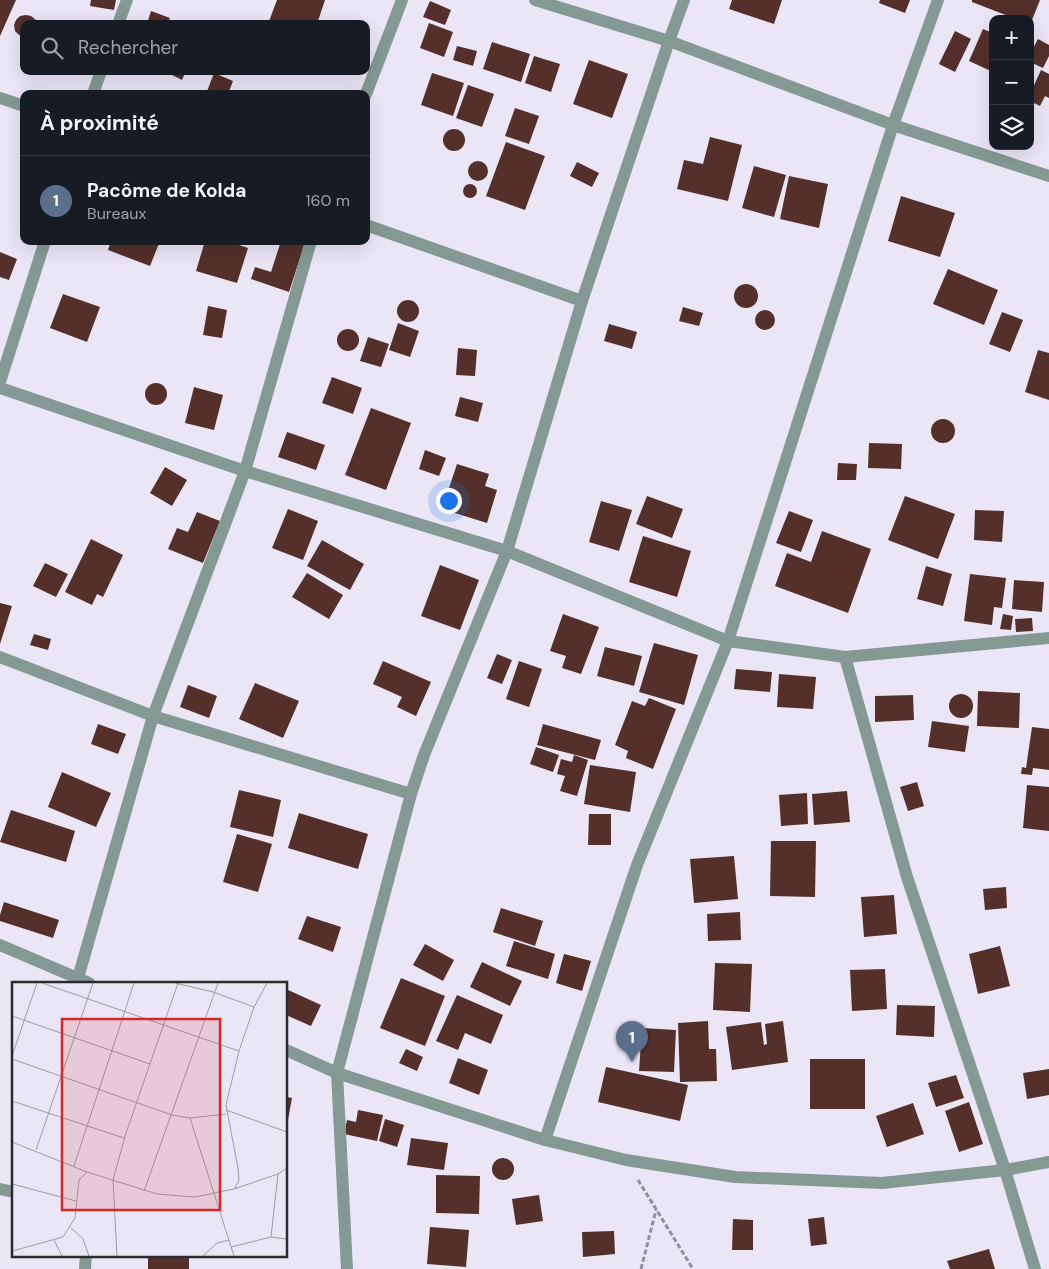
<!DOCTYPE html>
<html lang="fr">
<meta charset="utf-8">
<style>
:root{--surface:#171b24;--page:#20242c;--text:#f1f3f6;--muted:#9ea1a6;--line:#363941;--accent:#8c9099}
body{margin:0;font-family:"DM Sans",sans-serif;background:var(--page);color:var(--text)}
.controls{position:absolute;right:15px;top:15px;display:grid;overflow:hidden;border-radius:10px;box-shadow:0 5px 20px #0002}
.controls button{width:45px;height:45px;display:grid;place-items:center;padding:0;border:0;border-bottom:1px solid var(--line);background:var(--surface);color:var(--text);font:25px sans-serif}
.you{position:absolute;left:448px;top:500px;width:18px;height:18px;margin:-12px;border:4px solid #fff;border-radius:50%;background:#1a73e8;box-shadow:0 0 0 8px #1a73e833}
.badge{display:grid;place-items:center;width:32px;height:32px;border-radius:50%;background:var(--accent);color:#fff;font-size:16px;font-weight:700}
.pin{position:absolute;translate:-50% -41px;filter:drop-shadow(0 1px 2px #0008)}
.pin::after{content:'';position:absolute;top:26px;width:18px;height:15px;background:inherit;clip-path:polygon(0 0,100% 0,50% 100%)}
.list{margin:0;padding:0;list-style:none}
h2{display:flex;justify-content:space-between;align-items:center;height:65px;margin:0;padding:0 20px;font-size:21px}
h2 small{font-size:16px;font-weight:400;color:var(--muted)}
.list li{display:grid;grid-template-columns:32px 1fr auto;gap:15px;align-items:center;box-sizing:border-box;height:90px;padding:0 20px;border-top:1px solid var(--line)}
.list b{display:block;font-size:19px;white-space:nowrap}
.list p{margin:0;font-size:16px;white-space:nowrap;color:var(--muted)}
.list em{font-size:16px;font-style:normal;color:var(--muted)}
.icon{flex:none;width:28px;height:28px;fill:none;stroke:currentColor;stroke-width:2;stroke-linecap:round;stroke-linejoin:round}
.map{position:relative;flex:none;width:1049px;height:1269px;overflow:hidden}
.search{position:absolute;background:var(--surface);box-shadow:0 5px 20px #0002;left:20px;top:20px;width:350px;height:55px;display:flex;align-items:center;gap:12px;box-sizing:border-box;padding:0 18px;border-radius:10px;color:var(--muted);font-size:19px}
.panel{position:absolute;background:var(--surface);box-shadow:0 5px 20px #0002;left:20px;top:90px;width:350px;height:155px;border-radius:10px}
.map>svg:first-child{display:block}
.building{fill:#55302b}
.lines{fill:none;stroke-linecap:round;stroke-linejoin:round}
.path{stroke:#928f9a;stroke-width:3;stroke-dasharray:5 2.5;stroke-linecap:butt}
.minor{stroke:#849994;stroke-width:12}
.inset-road{fill:none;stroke:#9e9ba7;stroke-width:1}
.view{fill:#d62828;fill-opacity:0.15;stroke:#d62828;stroke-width:2.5}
.inset-edge{fill:none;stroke:#2b2a30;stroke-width:2.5}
</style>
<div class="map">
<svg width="1049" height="1269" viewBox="0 0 1049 1269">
<rect width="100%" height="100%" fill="#eae6f6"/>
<g class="building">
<polygon points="0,0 16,0 0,36"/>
<polygon points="91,0 116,0 114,10 90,6"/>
<polygon points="277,0 325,0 317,24 268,24"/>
<polygon points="732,0 782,0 774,24 729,9"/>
<polygon points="880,0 910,0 905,13 879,3"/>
<polygon points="972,0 1040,0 1030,25 1030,19 1016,19 972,2"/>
<polygon points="430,1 451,10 445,25 423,17"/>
<polygon points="151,11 170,18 167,24 147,24"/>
<polygon points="26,15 31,16 36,20 36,24 24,24 24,37 19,35 15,31 14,25 16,20 20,16"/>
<polygon points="429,23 453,32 444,57 420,48"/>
<polygon points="983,29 993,33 993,72 969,61"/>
<polygon points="955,31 971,39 955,72 939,64"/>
<polygon points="1038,39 1049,45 1049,56 1043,68 1030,62 1030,54"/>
<polygon points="492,42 530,54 521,82 483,69"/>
<polygon points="457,46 477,51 473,66 453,60"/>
<polygon points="534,56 560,64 551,92 525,83"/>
<polygon points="589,60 628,74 612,118 573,104"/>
<polygon points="1041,70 1049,74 1049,98 1045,96 1040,106 1030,101 1030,94"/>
<polygon points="164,71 186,71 182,80"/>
<polygon points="214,73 233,81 228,94 206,94"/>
<polygon points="432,73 464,83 453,116 421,105"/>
<polygon points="468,85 494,94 482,127 456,118"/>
<polygon points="515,108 539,116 529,144 505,136"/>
<circle cx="454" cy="140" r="11"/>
<polygon points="710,137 742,145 728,201 677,189 684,160 703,164"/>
<polygon points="506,142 545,156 525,210 486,196"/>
<circle cx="478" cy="171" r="10"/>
<polygon points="577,162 599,173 592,187 570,176"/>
<polygon points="754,166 786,175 774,217 742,208"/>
<polygon points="789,176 828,184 819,228 780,219"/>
<circle cx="470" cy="191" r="7"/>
<polygon points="901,196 955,213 940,257 888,241"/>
<polygon points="111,241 160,241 150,266 108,250"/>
<polygon points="205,241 227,241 248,248 237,283 196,271"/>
<polygon points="281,241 300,241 305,243 289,292 251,279 255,267 271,272"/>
<polygon points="0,252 17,259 9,280 0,277"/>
<polygon points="948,269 998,290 984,325 933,304"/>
<circle cx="746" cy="296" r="12"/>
<polygon points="63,294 100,307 87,342 50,328"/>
<circle cx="408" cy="311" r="11"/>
<polygon points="208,306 227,310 222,338 203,335"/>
<polygon points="683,307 703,313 699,326 679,321"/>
<circle cx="765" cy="320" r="10"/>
<polygon points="1002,312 1023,320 1010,352 989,344"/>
<polygon points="398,323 419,331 410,357 389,350"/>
<polygon points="609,324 637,332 632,349 604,341"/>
<circle cx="348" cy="340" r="11"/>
<polygon points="368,337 389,344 381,367 360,361"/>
<polygon points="458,348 477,350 475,376 456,375"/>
<polygon points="1038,350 1049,353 1049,400 1025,392"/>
<polygon points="332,377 362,388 353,414 322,403"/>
<circle cx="156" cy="394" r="11"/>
<polygon points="194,387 223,395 214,430 185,423"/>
<polygon points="460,397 483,403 478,422 455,416"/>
<polygon points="371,408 411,423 386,490 345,475"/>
<circle cx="943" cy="431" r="12"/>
<polygon points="287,432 325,445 316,470 278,457"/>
<polygon points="869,443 902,444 901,469 868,468"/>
<polygon points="425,450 446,458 439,476 419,469"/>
<polygon points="838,463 857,464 856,480 837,480"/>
<polygon points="457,464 489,474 485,486 497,490 487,523 442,509"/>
<polygon points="165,467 187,480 172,506 150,493"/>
<polygon points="647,496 683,509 672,538 636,524"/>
<polygon points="905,496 955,514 938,559 888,540"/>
<polygon points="601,501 632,510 619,551 589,542"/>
<polygon points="288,509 318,521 303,560 272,548"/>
<polygon points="975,510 1004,511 1002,542 974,540"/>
<polygon points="789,511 813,520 801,552 776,543"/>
<polygon points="197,512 220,521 203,563 168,549 177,528 188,532"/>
<polygon points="822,531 871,549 848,613 775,586 787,553 811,562"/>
<polygon points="643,536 691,551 677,597 629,582"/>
<polygon points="91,539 123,555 103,597 97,594 92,605 65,592"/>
<polygon points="322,540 364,564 350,590 307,566"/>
<polygon points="45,563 68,574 56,597 33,586"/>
<polygon points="440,565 479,580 460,630 421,616"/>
<polygon points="926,566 952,574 943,606 917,599"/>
<polygon points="307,573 343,595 329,619 292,597"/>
<polygon points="970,574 1006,578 1002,608 994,607 992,625 964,621"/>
<polygon points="1014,580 1044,582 1042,612 1012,609"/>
<polygon points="0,603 12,606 0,644"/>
<polygon points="563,614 599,627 581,674 562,668 566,656 550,651"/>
<polygon points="1003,614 1013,616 1011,630 1000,629"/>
<polygon points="1032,618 1033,631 1016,632 1015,619"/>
<polygon points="34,634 51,639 48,650 30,645"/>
<polygon points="654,643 698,655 684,705 639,692"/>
<polygon points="605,647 642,656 634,686 597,676"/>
<polygon points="497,654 512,660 502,684 487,678"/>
<polygon points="383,661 431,682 416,716 397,707 402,697 373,684"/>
<polygon points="519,661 542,669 529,707 506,699"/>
<polygon points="736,669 772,672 770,692 734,689"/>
<polygon points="779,674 816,677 813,709 777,707"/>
<polygon points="255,683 299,701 283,738 239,719"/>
<polygon points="188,685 217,696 209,718 180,707"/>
<polygon points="978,691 1020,693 1019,728 977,726"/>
<circle cx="961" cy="706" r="12"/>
<polygon points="913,695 914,720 875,722 875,696"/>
<polygon points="649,698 676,709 653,769 626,758 628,751 615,745 632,701 645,706"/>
<polygon points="932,721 969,726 965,752 928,747"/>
<polygon points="98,724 126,734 118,754 91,744"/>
<polygon points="543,724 601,740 595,760 537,745"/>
<polygon points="1032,727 1049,729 1049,770 1033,768 1032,775 1021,774 1022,767 1026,768"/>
<polygon points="536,747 559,755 553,772 530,764"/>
<polygon points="574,755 588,760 577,796 560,791 565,776 557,774 561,759 572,762"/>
<polygon points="590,765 636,772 630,812 584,804"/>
<polygon points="62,772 111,793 96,827 48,807"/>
<polygon points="917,782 924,806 908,811 900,787"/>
<polygon points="1027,785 1049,787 1049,831 1023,828"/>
<polygon points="239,790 281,800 273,837 230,827"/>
<polygon points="847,791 850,822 814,825 812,794"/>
<polygon points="807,793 808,824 781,826 779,795"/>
<polygon points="11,810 75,831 66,862 0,842"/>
<polygon points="299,813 368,834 358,869 288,848"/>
<polygon points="589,814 611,814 611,845 588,845"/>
<polygon points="237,834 272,844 258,892 223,882"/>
<polygon points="771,841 816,841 815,897 770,896"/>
<polygon points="734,856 738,899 694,903 690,859"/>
<polygon points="1006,887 1007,908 985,910 983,889"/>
<polygon points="894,895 897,934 864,937 861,897"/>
<polygon points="4,902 59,920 53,938 0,921 0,915"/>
<polygon points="501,908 543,921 535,946 493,932"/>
<polygon points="740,912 741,940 708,941 707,914"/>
<polygon points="307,916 341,927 333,952 298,939"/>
<polygon points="514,941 555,954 548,979 506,966"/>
<polygon points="425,944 454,960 443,981 413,965"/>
<polygon points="1000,946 1010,986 978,994 969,954"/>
<polygon points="564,954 591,961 582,991 556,983"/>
<polygon points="482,962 522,981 510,1006 470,987"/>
<polygon points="715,963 752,964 750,1012 713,1010"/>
<polygon points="885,969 887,1009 852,1011 850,970"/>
<polygon points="401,978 445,996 425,1046 380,1028"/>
<polygon points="286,989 321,1005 311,1026 286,1015"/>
<polygon points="457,995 503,1015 491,1044 465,1033 458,1050 436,1041"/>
<polygon points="897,1005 935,1006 934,1037 896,1035"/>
<polygon points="708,1021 709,1049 716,1049 717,1081 680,1082 678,1023"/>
<polygon points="783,1021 788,1062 732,1070 726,1027 761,1022 764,1045 767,1044 765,1024"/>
<polygon points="642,1028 676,1030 674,1072 639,1071"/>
<polygon points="406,1049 423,1057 417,1071 399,1063"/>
<polygon points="458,1058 488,1070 479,1095 449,1083"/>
<rect x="810" y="1059" width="55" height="50"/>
<polygon points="606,1067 688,1085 680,1121 598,1102"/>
<polygon points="1049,1069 1049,1095 1027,1099 1023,1073"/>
<polygon points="956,1075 964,1098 936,1107 928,1083"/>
<polygon points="286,1097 292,1098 287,1125 286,1125"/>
<polygon points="969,1102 983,1144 959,1152 945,1111"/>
<polygon points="913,1103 924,1134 887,1147 876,1116"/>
<polygon points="358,1110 383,1115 377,1141 344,1134 347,1120 356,1122"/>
<polygon points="385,1119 404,1125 397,1147 379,1141"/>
<polygon points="411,1138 448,1143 444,1170 407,1165"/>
<circle cx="503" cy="1169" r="11"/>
<polygon points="436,1175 480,1176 479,1214 436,1213"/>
<polygon points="539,1195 543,1221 516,1225 512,1199"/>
<polygon points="824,1217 827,1244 811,1246 808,1219"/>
<polygon points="733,1219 753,1220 753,1250 732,1250"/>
<polygon points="430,1227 469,1230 466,1267 427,1264"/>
<polygon points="614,1231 615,1254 583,1257 582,1232"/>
<polygon points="989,1249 995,1269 950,1269 947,1261"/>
<rect x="148" y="1255" width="41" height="14"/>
</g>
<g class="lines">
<g class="path">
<polyline points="638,1180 693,1269"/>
<polyline points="641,1269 656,1210"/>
</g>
<g class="minor">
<polyline points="535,0 669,41 893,125 1049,176"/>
<polyline points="118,24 127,0"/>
<polyline points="93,94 101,71"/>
<polyline points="366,94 402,0"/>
<polyline points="0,98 24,106"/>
<polyline points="366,225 582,301"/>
<polyline points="0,382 45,241"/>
<polyline points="0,388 245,471 507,551 728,641 845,657 1049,638"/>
<polyline points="0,657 153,716 411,794"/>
<polyline points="845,657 907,877 1005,1170 1035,1269"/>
<polyline points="0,945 89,983"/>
<polyline points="78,978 153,716 245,471 311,241"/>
<polyline points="286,1050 337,1073 545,1140 626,1160 735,1177 882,1183 1005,1170 1049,1162"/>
<polyline points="545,1140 637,865 728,641 893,125 938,0"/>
<polyline points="0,1189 14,1192"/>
<polyline points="85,1269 86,1255"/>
<polyline points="347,1269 337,1073 411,794 424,755 507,551 582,301 669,41 684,0"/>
</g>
</g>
<g transform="translate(12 982)">
<rect width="275" height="275" fill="#eae6f6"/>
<path class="inset-road" d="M30,1L227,69M163,1L201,10L242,25M0,34L138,82M0,74L25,1M0,77L160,133L178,136L214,132M0,119L112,156M214,128L275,150M178,136L222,274M0,160L75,190L145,212L183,215L222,207L227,199L226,186L214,123L227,69L242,25L255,1M24,168L81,1M62,184L122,1M0,202L64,219M222,207L266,192L275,186M132,209L206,1M59,246L71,257L77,274M259,255L266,192M42,258L50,274M219,265L259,255L275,257M0,269L51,255L63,236L67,198L75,190M105,274L101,198L114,151L166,1M191,274L205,261L217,258"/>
<path class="view" d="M50,37H208V228H50Z"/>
<rect width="275" height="275" class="inset-edge"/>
</g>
</svg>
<div class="controls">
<button>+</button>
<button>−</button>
<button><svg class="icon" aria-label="layers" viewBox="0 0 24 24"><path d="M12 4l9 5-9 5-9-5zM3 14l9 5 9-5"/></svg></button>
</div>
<div class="you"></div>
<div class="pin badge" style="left:632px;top:1062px;background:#5c6f8a">1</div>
<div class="search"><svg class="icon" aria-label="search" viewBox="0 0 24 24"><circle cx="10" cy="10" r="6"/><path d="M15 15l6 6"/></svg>Rechercher</div>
<section class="panel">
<h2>À proximité<small></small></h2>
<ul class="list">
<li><span class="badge" style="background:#5c6f8a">1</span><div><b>Pacôme de Kolda</b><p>Bureaux</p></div><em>160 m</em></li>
</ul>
</section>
</div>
